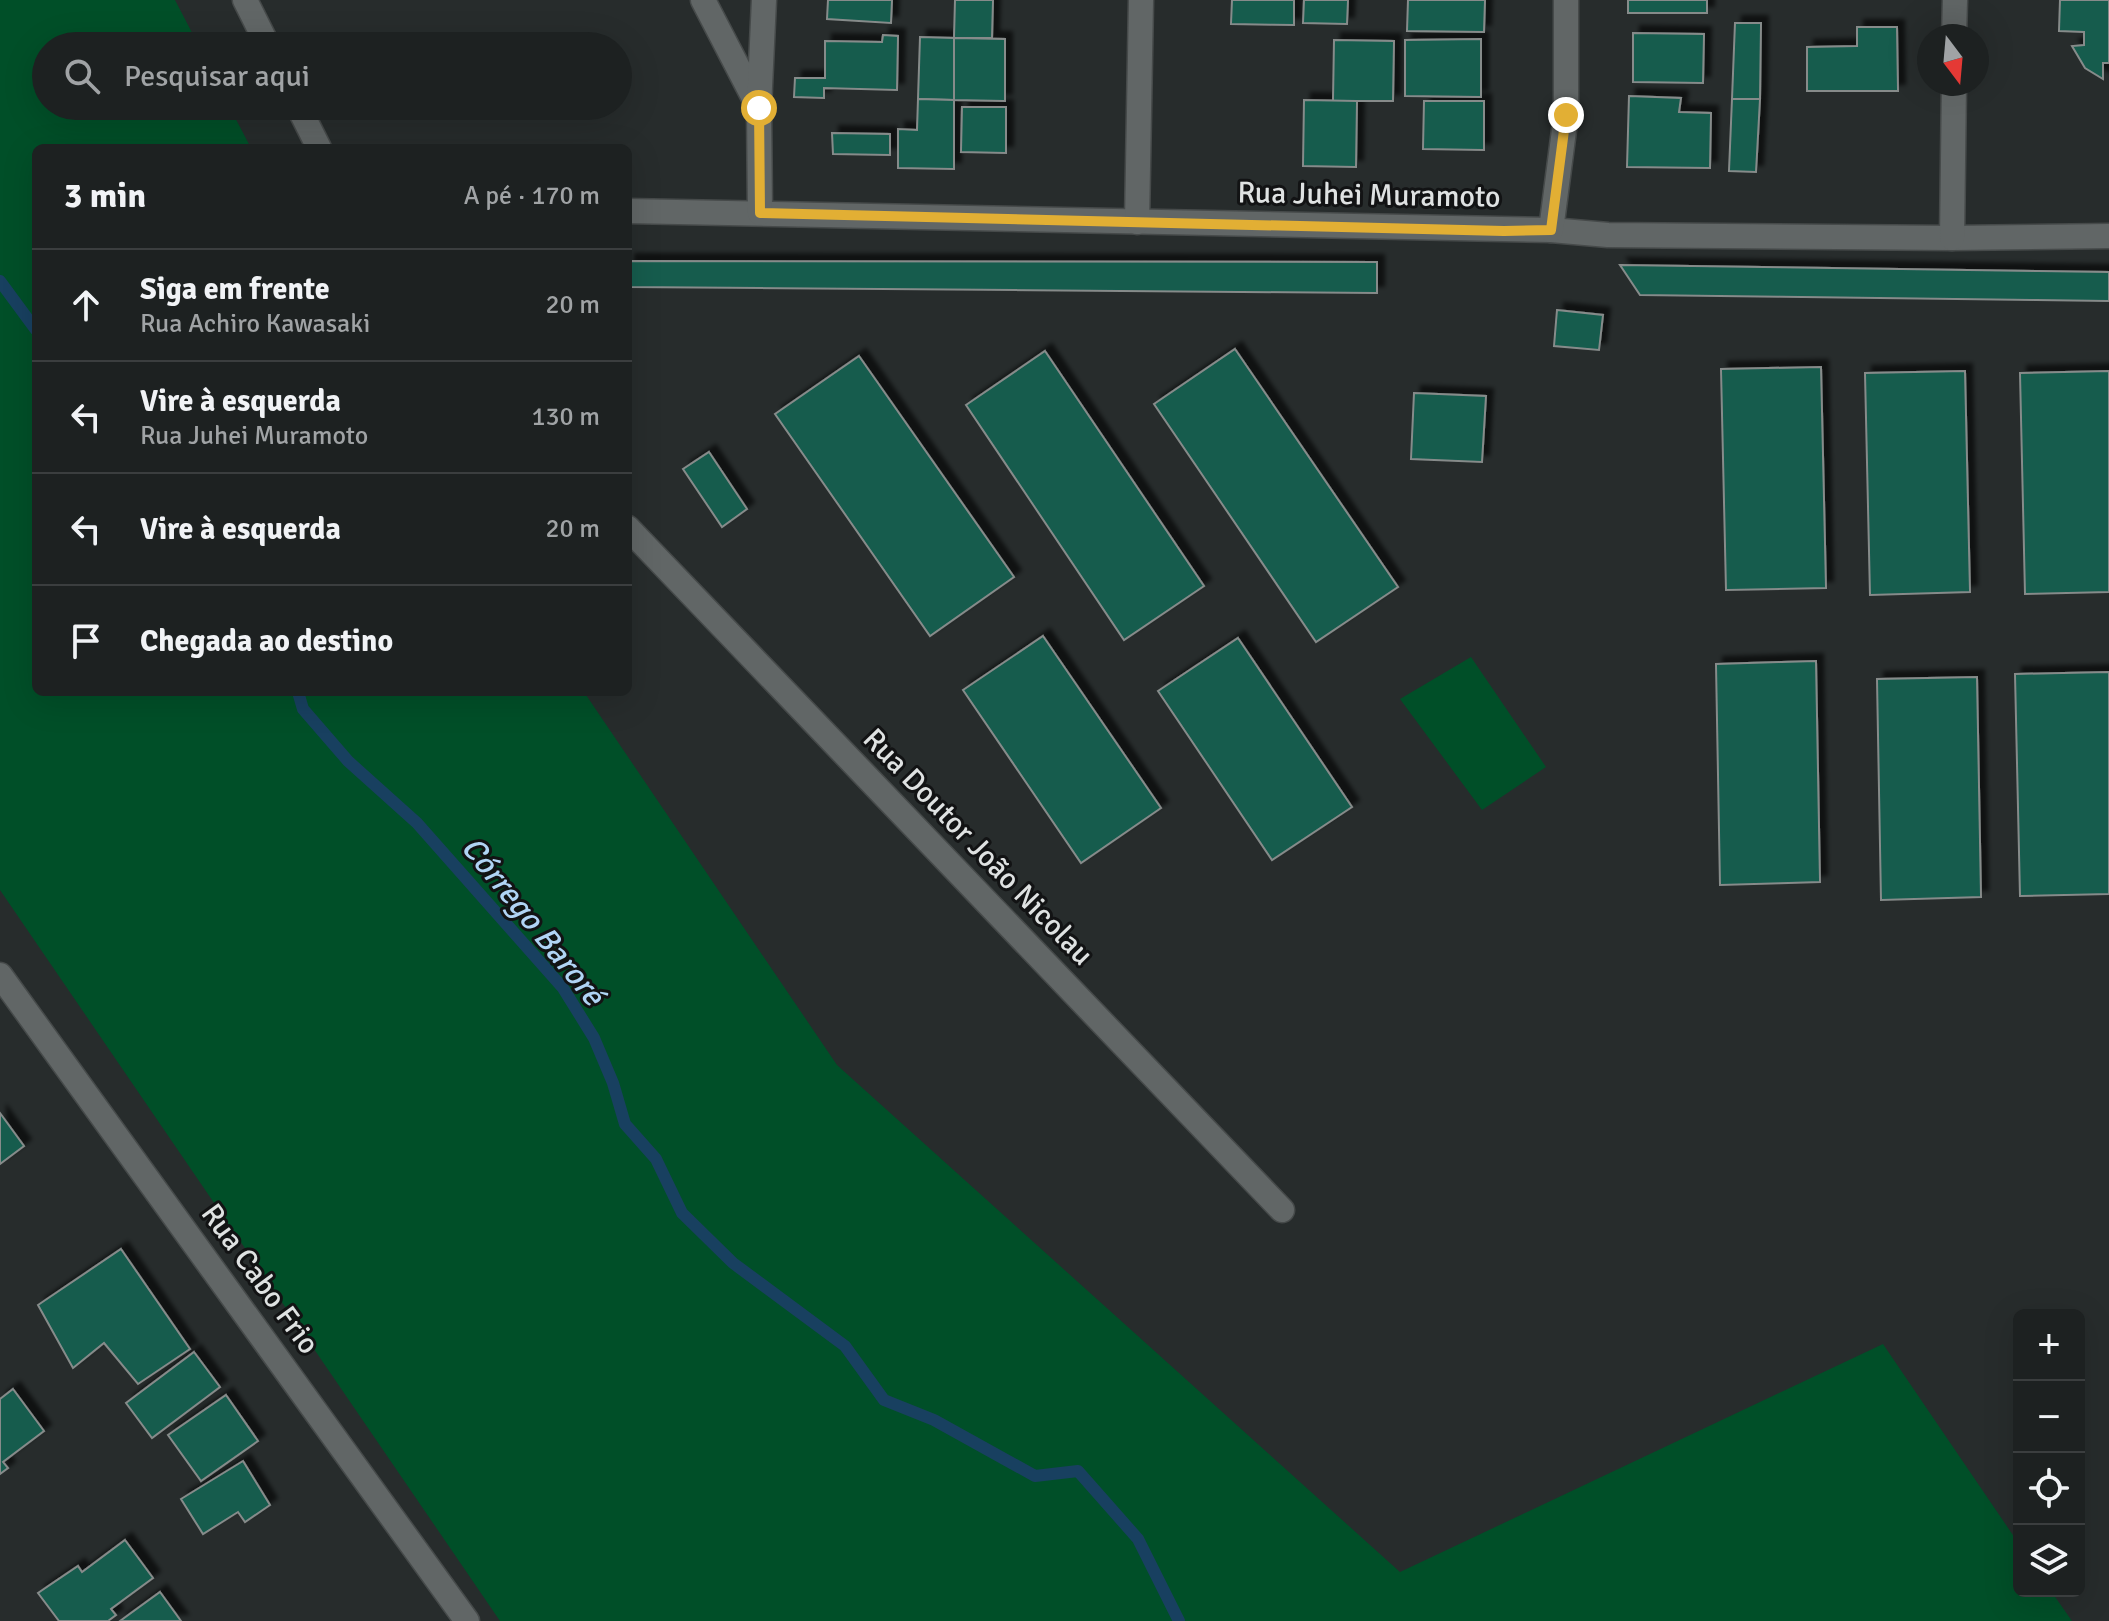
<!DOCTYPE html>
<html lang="pt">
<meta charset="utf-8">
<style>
:root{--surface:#1d2121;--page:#25292a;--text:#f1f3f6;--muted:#a0a3a5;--line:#3b3e3f}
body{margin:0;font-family:Signika,sans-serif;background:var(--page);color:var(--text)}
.controls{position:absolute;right:24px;bottom:24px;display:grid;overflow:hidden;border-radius:12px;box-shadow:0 8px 32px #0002}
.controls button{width:72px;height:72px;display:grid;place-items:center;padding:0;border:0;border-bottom:2px solid var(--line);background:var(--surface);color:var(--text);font:40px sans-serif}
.compass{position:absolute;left:1917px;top:24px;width:72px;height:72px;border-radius:50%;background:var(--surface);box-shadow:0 8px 32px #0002;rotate:164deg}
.stop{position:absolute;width:24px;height:24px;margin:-18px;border:6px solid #e2af34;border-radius:50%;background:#fff}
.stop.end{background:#e2af34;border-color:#fff;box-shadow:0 2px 8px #0008}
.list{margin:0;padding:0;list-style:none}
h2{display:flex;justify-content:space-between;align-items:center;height:104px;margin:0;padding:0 32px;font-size:34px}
h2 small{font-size:26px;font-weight:400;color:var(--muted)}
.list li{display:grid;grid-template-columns:52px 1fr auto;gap:24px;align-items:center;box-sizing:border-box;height:112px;padding:0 32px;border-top:2px solid var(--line)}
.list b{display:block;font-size:30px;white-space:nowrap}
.list p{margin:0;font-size:26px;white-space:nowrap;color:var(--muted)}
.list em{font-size:26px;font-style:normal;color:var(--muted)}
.icon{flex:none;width:44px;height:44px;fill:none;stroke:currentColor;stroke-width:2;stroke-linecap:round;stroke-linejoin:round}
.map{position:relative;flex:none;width:2109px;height:1621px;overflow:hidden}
.search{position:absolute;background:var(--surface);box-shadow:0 8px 32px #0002;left:32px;top:32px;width:600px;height:88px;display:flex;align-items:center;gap:20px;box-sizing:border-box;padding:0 28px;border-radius:44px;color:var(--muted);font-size:30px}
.panel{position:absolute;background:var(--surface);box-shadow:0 8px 32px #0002;left:32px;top:144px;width:600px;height:552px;border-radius:12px}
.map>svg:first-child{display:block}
.green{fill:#004f28}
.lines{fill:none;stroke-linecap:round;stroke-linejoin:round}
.stream{stroke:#184060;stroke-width:12}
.building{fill:#125b4d;stroke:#868b8a;stroke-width:2;filter:url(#shadow)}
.street-casing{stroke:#464a4a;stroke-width:27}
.street{stroke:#616666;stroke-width:24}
.route{stroke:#e2af34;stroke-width:10}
.labels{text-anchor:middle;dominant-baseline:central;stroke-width:6;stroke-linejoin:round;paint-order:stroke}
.street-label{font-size:30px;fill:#dfe2e2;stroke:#121314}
.water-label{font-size:32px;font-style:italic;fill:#b0d4f5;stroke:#121314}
</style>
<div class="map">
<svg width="2109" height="1621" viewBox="0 0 2109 1621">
<defs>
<filter id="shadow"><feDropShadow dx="7" dy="-7" stdDeviation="2" flood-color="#0009"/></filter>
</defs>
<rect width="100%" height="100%" fill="#272c2c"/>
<g class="green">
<polygon points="0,0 175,0 199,46 46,46 46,106 229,106 251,148 36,148 36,692 584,692 837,1065 1400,1572 1883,1344 2019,1544 2019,1591 2051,1591 2072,1621 500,1621 0,890"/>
<polygon points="1471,657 1546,767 1482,810 1400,699"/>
</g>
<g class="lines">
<g class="stream">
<polyline points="0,281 36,330"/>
<polyline points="298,692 303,709 348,761 417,823 563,988 594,1038 613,1083 625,1124 656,1159 682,1213 733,1263 845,1346 884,1400 934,1420 1035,1476 1078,1471 1138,1539 1179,1621"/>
</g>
</g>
<g class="building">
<polygon points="828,0 892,0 891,23 827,19"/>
<polygon points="955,0 993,0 992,38 954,38"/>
<polygon points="1232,0 1294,0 1294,25 1231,24"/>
<polygon points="1304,0 1348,0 1347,24 1303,23"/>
<polygon points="1408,0 1485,0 1484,32 1407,31"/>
<rect x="1628" y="0" width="79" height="13"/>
<polygon points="2060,0 2109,0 2109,63 2103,63 2103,79 2085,68 2072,46 2084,45 2084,32 2059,31"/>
<polygon points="1735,23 1761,23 1760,99 1732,99"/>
<polygon points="1857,27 1897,27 1898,91 1807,91 1807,47 1857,46"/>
<polygon points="1633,33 1704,34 1703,83 1633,82"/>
<polygon points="883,35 898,36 897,90 824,88 824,98 794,97 795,78 825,78 825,41 882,42"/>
<polygon points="920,37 954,38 954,100 918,99"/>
<polygon points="954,38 1005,39 1005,101 954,100"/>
<polygon points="1481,39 1481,97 1405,96 1405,40"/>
<polygon points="1334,40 1394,41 1393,101 1333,101"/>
<polygon points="1629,96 1681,98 1679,112 1711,113 1710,168 1627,167"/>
<polygon points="918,99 954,100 954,169 898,168 898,129 917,130"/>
<polygon points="1732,99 1760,99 1756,172 1729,171"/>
<polygon points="1304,100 1357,101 1356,167 1303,166"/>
<polygon points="1424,101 1484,101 1484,150 1423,149"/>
<polygon points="962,107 1006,107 1006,153 961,152"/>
<polygon points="832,133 890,134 890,155 833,154"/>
<polygon points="628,261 1377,262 1377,293 628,287"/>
<polygon points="1620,265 2109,272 2109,301 1640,295"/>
<polygon points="1557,310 1603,315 1599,350 1554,346"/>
<polygon points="1235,349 1398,587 1316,642 1154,404"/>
<polygon points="1045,351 1204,586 1124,640 966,405"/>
<polygon points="859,356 1014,577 930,636 775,414"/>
<polygon points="1821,367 1826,588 1726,590 1721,369"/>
<polygon points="1965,371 1970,592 1870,595 1865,373"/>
<polygon points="2109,371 2109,592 2025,594 2020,373"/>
<polygon points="1414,393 1486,396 1482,462 1411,459"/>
<polygon points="709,452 747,509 722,527 683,469"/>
<polygon points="1043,636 1161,808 1081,863 963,690"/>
<polygon points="1238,638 1352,807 1272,860 1158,691"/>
<polygon points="1816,661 1820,882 1720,885 1716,664"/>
<polygon points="2109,672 2109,894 2020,896 2015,674"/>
<polygon points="1977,677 1981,897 1881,900 1877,679"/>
<polygon points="0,1113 24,1146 0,1164"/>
<polygon points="121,1249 190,1349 138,1384 104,1343 73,1368 38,1305"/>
<polygon points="194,1352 220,1387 152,1438 126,1403"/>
<polygon points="13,1389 44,1431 3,1462 8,1468 0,1474 0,1399"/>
<polygon points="226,1395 258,1441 201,1481 168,1435"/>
<polygon points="243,1461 270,1505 245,1522 238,1512 203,1534 181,1499"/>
<polygon points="125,1540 153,1578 111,1609 116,1615 108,1621 59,1621 38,1593 78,1566 82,1572"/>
<polygon points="160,1592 181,1621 120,1621"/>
</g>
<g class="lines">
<g class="street-casing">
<g id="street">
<polyline points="245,0 268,46"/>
<polyline points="703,0 758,106"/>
<polyline points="1954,36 1955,0"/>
<polyline points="298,106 319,148"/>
<polyline points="628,211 1551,230 1608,235 1952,238 2109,236"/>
<polyline points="760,213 759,108 764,0"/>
<polyline points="1137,222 1141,0"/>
<polyline points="1551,230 1566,115 1566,0"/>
<polyline points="1952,238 1954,84"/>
<polyline points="628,528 1282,1210"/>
<polyline points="0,975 467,1621"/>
</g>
</g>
<use href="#street" class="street"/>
</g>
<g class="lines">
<polyline class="route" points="759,108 760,213 1504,231 1551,230 1566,115"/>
</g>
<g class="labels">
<g class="street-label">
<text transform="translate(1369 195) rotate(1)">Rua Juhei Muramoto</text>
<text transform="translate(978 847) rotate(46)">Rua Doutor João Nicolau</text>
<text transform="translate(260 1279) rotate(54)">Rua Cabo Frio</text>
</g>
<g class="water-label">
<text transform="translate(533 921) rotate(51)">Córrego Baroré</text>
</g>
</g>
</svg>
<div class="controls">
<button>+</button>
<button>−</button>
<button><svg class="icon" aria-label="locate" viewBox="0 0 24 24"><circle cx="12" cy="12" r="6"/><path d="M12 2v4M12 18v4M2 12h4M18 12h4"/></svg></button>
<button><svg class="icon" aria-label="layers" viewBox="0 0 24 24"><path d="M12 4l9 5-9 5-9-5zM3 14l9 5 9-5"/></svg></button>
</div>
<svg class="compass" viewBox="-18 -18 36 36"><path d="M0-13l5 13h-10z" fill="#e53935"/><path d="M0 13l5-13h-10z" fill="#a0a3a5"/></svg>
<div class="stop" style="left:759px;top:108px"></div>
<div class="stop end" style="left:1566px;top:115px"></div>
<div class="search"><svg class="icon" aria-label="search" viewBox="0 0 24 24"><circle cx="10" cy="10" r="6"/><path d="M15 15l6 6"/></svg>Pesquisar aqui</div>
<section class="panel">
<h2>3 min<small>A pé · 170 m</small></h2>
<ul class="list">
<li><svg class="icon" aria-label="ahead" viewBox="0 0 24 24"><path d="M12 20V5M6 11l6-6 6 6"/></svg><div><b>Siga em frente</b><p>Rua Achiro Kawasaki</p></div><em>20 m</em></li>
<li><svg class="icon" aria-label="left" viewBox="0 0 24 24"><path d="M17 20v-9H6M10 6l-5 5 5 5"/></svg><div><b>Vire à esquerda</b><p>Rua Juhei Muramoto</p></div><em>130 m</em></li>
<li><svg class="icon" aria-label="left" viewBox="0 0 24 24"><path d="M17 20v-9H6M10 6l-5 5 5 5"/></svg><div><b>Vire à esquerda</b></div><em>20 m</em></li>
<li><svg class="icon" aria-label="arrive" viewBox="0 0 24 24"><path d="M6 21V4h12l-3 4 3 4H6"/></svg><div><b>Chegada ao destino</b></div></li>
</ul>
</section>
</div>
